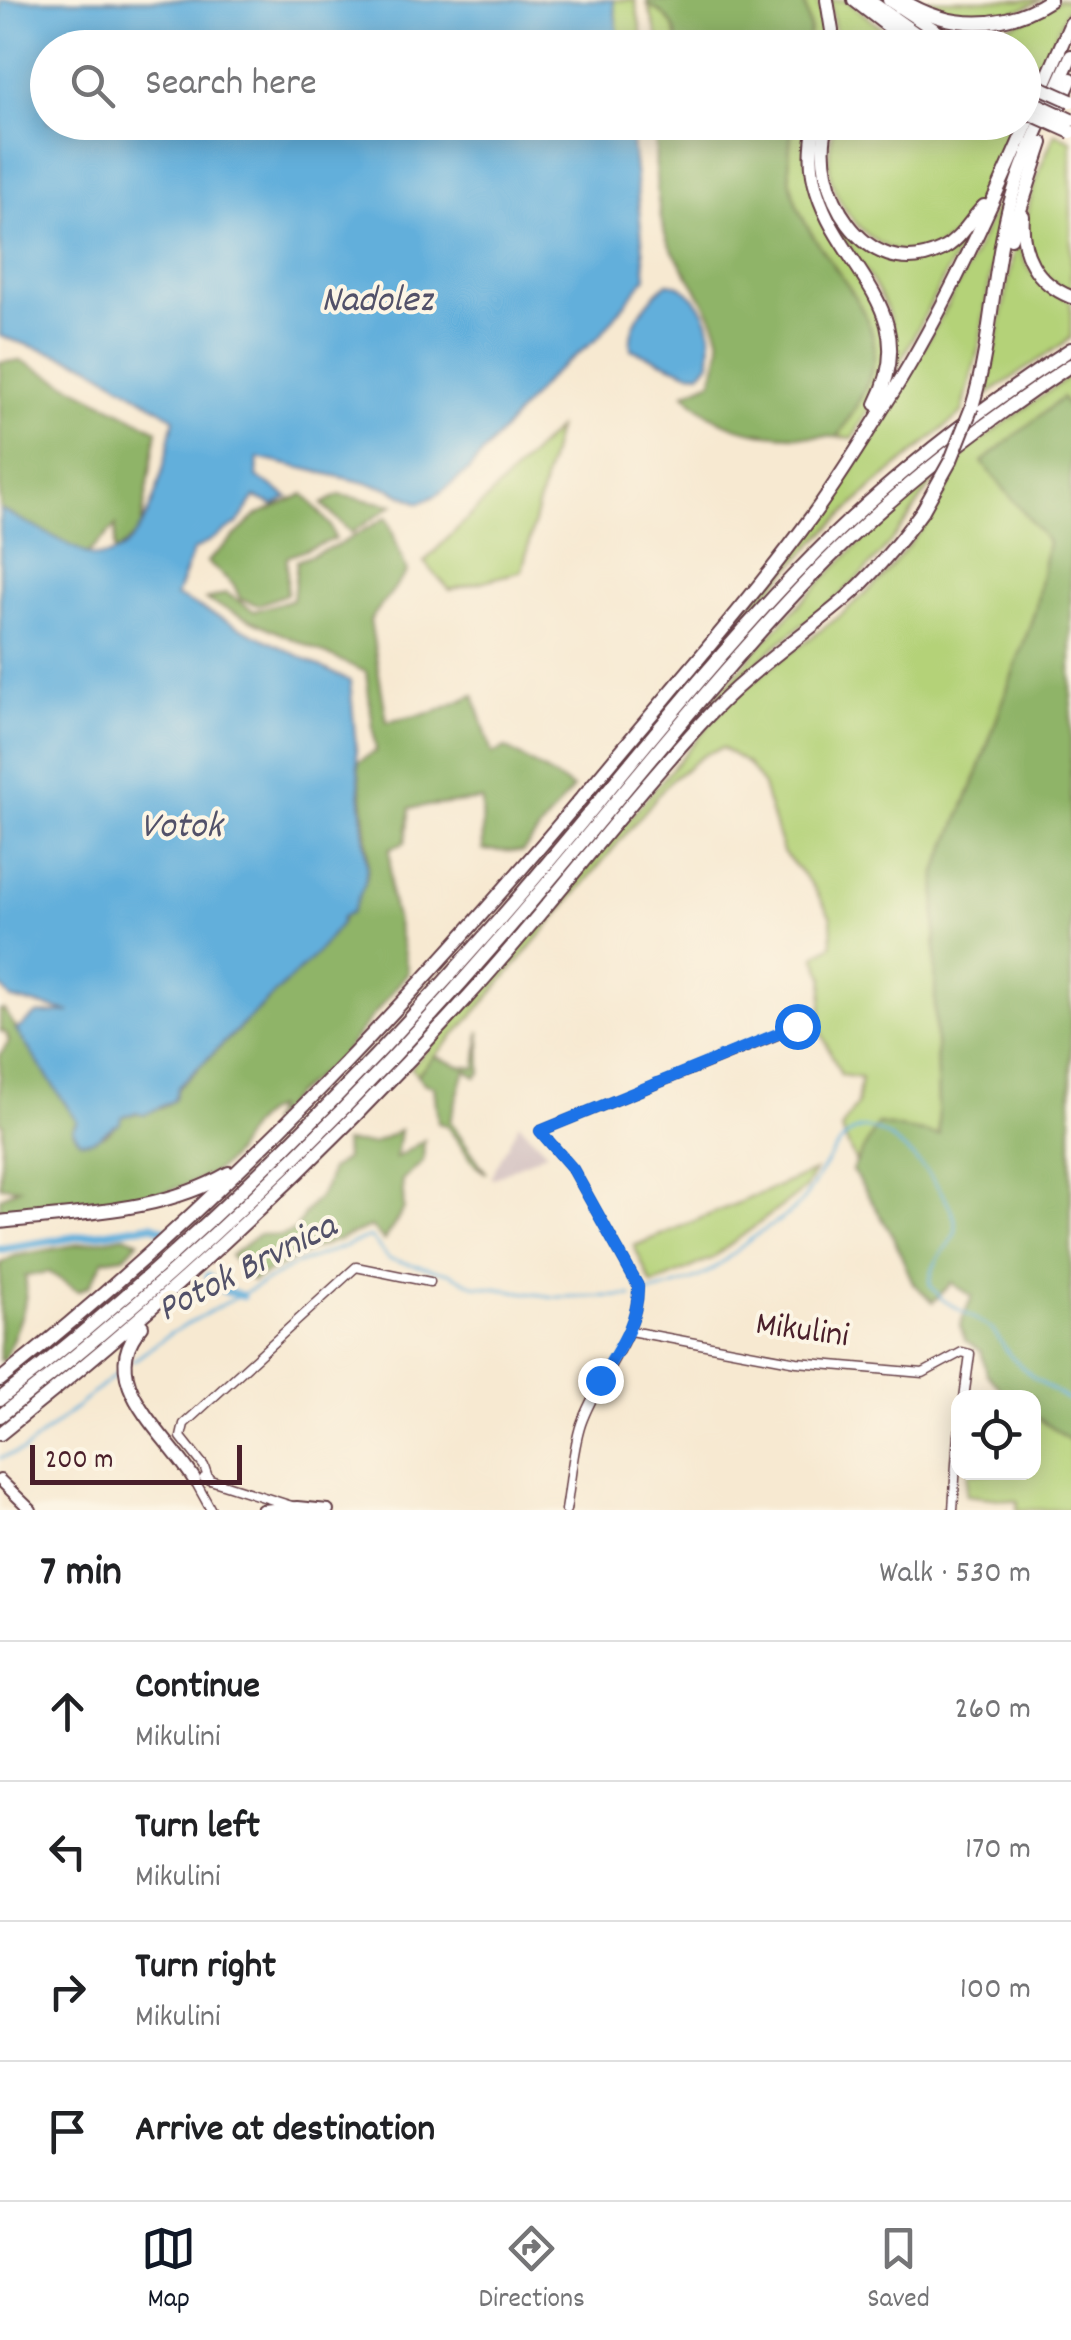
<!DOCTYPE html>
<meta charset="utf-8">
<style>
:root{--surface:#fff;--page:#f6f6f6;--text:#202124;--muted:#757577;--line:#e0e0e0;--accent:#111827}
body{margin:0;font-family:Dekko,sans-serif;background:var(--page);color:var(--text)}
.controls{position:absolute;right:30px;bottom:30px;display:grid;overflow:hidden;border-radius:20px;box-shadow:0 5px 25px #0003}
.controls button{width:90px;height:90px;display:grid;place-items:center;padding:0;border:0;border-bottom:2px solid var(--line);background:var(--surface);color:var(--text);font:50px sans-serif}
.scale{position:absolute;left:30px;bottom:25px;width:212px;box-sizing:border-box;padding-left:10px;border:5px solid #4a1f2b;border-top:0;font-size:28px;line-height:35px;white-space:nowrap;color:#4a1f2b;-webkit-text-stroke:8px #fcf5e5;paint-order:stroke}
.stop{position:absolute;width:30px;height:30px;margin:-22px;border:8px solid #1a73e8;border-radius:50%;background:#fff}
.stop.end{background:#1a73e8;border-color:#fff;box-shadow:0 2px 10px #0008}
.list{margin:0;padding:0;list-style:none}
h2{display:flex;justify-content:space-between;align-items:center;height:130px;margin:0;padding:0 40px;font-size:42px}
h2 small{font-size:32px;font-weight:400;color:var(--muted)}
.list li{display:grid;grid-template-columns:65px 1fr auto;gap:30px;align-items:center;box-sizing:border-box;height:140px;padding:0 40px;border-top:2px solid var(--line)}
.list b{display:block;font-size:38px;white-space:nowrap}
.list p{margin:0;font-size:32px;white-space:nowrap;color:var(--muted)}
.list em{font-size:32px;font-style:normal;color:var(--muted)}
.icon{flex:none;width:55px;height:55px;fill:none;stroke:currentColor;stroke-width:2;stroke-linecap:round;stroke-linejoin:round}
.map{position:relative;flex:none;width:1071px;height:1510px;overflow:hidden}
.search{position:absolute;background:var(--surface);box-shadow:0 5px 25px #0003;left:30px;right:30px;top:30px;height:110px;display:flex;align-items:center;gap:25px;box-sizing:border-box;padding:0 35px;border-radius:55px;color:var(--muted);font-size:38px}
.sheet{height:690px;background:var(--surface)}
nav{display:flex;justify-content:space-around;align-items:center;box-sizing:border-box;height:140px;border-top:2px solid var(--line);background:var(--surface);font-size:28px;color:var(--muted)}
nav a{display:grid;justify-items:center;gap:5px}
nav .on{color:var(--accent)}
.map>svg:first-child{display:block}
.industrial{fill:#d2bfc0}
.green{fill:#b4d278;stroke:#7f7852;stroke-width:2.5}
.forest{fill:#8fb468;stroke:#6c6a4a;stroke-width:2.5}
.water{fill:#62afdb;stroke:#566783;stroke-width:2.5}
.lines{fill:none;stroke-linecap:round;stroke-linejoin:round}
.stream{stroke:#62afdb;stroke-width:2.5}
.canal{stroke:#62afdb;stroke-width:8}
.minor-casing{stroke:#643d44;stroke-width:11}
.secondary-casing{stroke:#643d44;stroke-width:14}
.motorway-casing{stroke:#643d44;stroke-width:16}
.minor{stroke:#fff;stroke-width:8}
.secondary{stroke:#fff;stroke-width:10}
.motorway{stroke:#fff;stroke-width:12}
.motorway-bridge-casing{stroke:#643d44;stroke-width:16;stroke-linecap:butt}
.motorway-bridge{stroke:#fff;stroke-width:12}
.route{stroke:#1a73e8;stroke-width:12}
.labels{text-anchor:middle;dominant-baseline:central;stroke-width:8;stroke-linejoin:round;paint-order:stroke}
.street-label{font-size:35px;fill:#4a1f2b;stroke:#fcf5e5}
.water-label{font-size:38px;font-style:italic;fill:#525169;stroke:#fcf5e5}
</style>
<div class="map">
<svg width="1071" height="1510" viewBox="0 0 1071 1510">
<rect width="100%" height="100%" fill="#fcf5e5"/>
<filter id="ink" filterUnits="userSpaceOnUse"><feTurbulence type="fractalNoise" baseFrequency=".01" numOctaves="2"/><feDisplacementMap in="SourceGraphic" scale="20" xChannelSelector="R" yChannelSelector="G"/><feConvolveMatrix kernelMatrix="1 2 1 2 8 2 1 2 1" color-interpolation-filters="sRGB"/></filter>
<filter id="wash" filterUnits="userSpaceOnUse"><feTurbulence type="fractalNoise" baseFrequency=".0048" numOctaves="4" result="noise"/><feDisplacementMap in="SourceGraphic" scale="40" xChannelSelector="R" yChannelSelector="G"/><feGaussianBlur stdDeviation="2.25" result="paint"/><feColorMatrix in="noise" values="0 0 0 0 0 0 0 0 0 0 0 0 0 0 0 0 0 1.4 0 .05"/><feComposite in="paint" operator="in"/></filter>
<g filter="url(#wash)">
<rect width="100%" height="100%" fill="#f7e9d1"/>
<polygon class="industrial" points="519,1123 547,1152 492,1179 491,1177"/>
<g class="green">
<polygon points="613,0 635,0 644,47 620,47"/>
<polygon points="804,0 818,0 825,29 825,47 807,47 810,29"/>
<polygon points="830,0 846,0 906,47 837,47"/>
<path d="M908,0H1043C984,26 967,22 908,0Z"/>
<path d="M1059,0H1071L1037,76L1024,70V48L979,47L938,24C984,35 1021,29 1059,0Z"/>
<path d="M648,5C666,13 678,26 677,47H661Z"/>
<path d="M793,123H810L806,163L878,310L886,353L876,396L853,438L838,437C854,411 877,377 874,345C872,325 860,306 850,289C808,227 778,203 793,123Z"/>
<path d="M834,123H1017C999,161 985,209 952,237C905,276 855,236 835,191C825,170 829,144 834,123Z"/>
<polygon points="1033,125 1000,217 980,343 962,413 874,486 816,541 714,649 808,534 880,427 968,267"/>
<path d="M1055,133L1071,140V293C1063,287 1051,282 1045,275C1006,235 1038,174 1055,133Z"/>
<path d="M829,207L850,235L868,249L941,256L962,243L891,380C909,300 854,272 829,207Z"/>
<path d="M1019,222C1018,269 1034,278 1071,302V338L987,395Z"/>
<polygon points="1071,375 1071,412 1062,398 1048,542 1035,611 977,775 936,873 935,1012 939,1136 879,1124 856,1163 841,1129 857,1104 861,1078 841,1075 820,1030 824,977 815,956 832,945 831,917 812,885 783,852 762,783 748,764 722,748 705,754 670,781 478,1010 417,1075 411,1068 530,935 728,703 762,674 840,616 880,580 931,518 967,450"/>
<polygon points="557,429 522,571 450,590 424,562"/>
<path d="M939,471C912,517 881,559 840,595C808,622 770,647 741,678C602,828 478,993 329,1134C401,1060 473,985 540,906C667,754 788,599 939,471Z"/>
<polygon points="815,1171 805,1189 711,1259 652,1285 634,1246"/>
<polygon points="1034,1415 1071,1441 1071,1510 1017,1510 1018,1501 966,1495 968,1473 1034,1472"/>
</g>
<g class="forest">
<path d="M647,0H804L810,29L807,47H677C678,26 666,13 648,5Z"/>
<path d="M659,123H793C778,203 808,227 850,289C860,306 872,324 874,345C877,377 853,411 838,437C780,435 726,441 685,393L712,381C714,370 721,354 720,343C718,316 683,270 670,246C656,221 652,150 659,123Z"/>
<polygon points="22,361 157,430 140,532 114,554 116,526 87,554 0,509 0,362"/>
<polygon points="1062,398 1071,412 1071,1441 1034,1415 1034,1398 1008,1397 987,1374 981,1351 965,1340 960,1325 972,1296 952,1283 933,1302 913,1283 892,1234 852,1170 878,1124 939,1135 935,1012 936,873 977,775 1035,611 1048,542 982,462"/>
<polygon points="304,494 330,525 335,539 287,557 287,594 258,605 240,599 234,585 207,562 257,515"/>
<polygon points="339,495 393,505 351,533 322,504"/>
<path d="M387,517L407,572L370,620L387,722L435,712L474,695L492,754L506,748L573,788L522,852L483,850L482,800L410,808L405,843L390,848V892L408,972L340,1057L295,1094L268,1124L275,1108C243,1120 243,1153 218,1169C164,1205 70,1206 6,1214L0,1212V1197L19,1188L0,1186L3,1124L0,1122V1055L9,1042L6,1033L0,1031V1010H4L77,1121L72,1129L80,1141L107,1134L123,1116L161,1108L174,1100L178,1088L316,954L341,923C345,909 359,899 365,883C373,859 360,790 358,762L376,751L366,672L206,600L226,593L254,611L293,599L297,561L340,544Z"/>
<polygon points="480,1031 481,1072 476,1077 465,1070 450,1121 486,1173 476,1166 446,1125 438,1123 434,1086 425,1084 417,1075 434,1056 460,1066 476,1068"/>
<path d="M400,1130L396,1158L424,1140L423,1162L402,1180L404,1209L384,1241L371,1227L311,1250L252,1281L230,1256L259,1234L281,1236L296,1230C307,1201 325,1202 330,1170L345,1159L344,1142L372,1144Z"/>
<path d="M124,1236L138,1241L124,1257L104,1260L89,1286L78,1291L49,1272L25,1276C31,1304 14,1332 5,1359L0,1361V1264L14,1256Z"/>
</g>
<g class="water">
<path d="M0,0H613L620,47L48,48V122L630,123L646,277L598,338L550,376L467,472L437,495L419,503L388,488L258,458L257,477L288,497L274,505L255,497L237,524L193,551L176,596L350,681L367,866L365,883L352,912L342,917L341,923L316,954L178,1087L174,1100L144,1115L135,1113L123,1116L119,1124C103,1129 100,1144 80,1141L72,1129L77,1121L16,1030L37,1014L70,1012L11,999L0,985V509L87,554C147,573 166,458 174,418L89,365L0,336Z"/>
<path d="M667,283C687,283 707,310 710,329C712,339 710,352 710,363L700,373L688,372L631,349C627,324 649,299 667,283Z"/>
</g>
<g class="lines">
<g class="stream">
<path d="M640,1295C662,1290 685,1284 705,1274C723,1264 738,1248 754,1237C768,1227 786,1218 798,1206C816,1187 834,1137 859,1129C891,1120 953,1196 956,1225C958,1243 931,1254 930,1285L943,1300L992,1329L1011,1357L1034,1378L1071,1402"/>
<polyline points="133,1361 171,1333 297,1264 370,1237 389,1259 449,1273 473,1285 555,1297 632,1296"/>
<polyline points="0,1458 23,1451 119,1372"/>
</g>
<g class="canal">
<polyline points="0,1249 152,1225 166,1231"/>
<polyline points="208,1276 225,1291 242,1296"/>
</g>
</g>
</g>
<g filter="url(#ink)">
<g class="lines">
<g class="minor-casing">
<g id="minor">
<polyline points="630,1331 797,1362 923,1373 962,1352 970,1354 964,1398"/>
<polyline points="204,1478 295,1507"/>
<polyline points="194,1479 211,1510"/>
<polyline points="209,1480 204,1466 181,1437 184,1424 356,1267 430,1282"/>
<path d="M566,1510C571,1482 572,1451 581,1424C597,1377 639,1337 638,1286L573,1169L540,1131L797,1027"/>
<polyline points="953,1510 958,1433"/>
</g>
</g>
<g class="secondary-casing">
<g id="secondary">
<polyline points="0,1480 31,1510"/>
<polyline points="262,1510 297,1507 328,1510"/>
</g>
</g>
<g class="motorway-casing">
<g id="motorway">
<polyline points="827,0 832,31 831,48"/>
<polyline points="854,0 916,48"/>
<polyline points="868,0 936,48"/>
<polyline points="889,0 962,48"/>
<path d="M902,0C949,30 1004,30 1050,0"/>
<polyline points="1053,120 1071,79"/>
<path d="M815,122C811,147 809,167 817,192C841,270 923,311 876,404"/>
<path d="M828,122C807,186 865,287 941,250C961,240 969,221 984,206"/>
<path d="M1023,216C1020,253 1036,283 1071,297"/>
<polyline points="1011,238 1042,143"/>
<path d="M972,407C992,342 992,273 1009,207C1023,155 1050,105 1071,56"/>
<path d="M0,1222C76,1213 161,1213 229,1173"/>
<path d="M142,1326C93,1379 165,1432 194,1479"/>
<path d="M0,1380C228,1199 425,987 610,764C679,681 752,599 815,512C846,469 873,424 901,379C969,266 1018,143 1071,23"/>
<path d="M0,1399C179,1260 342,1099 491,929C594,812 688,686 796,573C877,488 972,413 1071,349"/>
<path d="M0,1416C183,1273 351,1111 502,936C603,820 697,697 803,585C882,501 975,428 1071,365"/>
<path d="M0,1434C166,1302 321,1158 464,1001C548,910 621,809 705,719C746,674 797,640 843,601C874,574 899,543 923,510"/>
</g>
</g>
<use href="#minor" class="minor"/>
<use href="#secondary" class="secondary"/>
<use href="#motorway" class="motorway"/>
<g class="motorway-bridge-casing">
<g id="motorway-bridge">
<polyline points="1024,80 1071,101"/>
<polyline points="1024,98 1071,120"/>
<polyline points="1024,111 1071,132"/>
<polyline points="923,510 951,460 972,407"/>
</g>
</g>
<use href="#motorway-bridge" class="motorway-bridge"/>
</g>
</g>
<g class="lines" filter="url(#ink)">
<path class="route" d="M600,1380C618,1350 639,1322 638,1286L573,1169L540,1131L797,1026"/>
</g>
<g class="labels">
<g class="street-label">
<text transform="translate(802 1332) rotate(8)">Mikulini</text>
</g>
<g class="water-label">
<text x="377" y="302">Nadolez</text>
<text x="181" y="828">Votok</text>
<text transform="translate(248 1270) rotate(-27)">Potok Brvnica</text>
</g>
</g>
</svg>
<div class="controls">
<button><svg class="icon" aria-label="locate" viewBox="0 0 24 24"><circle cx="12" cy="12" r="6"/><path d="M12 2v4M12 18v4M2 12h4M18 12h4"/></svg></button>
</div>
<div class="scale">200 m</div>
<div class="stop" style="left:797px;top:1026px"></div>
<div class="stop end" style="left:600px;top:1380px"></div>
<div class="search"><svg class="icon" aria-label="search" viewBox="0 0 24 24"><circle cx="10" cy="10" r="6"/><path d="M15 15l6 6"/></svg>Search here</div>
</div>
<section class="sheet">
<h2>7 min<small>Walk · 530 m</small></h2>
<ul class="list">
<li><svg class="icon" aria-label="ahead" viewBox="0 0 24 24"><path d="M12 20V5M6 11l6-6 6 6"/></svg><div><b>Continue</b><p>Mikulini</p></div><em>260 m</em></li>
<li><svg class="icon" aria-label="left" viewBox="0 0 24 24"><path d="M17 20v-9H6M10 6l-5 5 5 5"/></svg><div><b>Turn left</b><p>Mikulini</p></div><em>170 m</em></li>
<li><svg class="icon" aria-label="right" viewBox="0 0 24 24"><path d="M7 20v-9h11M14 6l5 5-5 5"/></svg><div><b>Turn right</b><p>Mikulini</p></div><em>100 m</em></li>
<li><svg class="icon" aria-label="arrive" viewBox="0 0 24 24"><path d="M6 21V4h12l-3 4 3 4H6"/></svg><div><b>Arrive at destination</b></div></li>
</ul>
</section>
<nav>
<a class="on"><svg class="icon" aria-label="map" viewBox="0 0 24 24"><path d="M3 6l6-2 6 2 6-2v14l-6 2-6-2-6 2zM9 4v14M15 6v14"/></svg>Map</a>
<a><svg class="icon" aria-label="directions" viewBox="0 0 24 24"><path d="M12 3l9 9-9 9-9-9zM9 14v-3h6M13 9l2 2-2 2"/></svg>Directions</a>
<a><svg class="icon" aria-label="saved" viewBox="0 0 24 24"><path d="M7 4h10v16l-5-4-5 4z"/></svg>Saved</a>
</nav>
